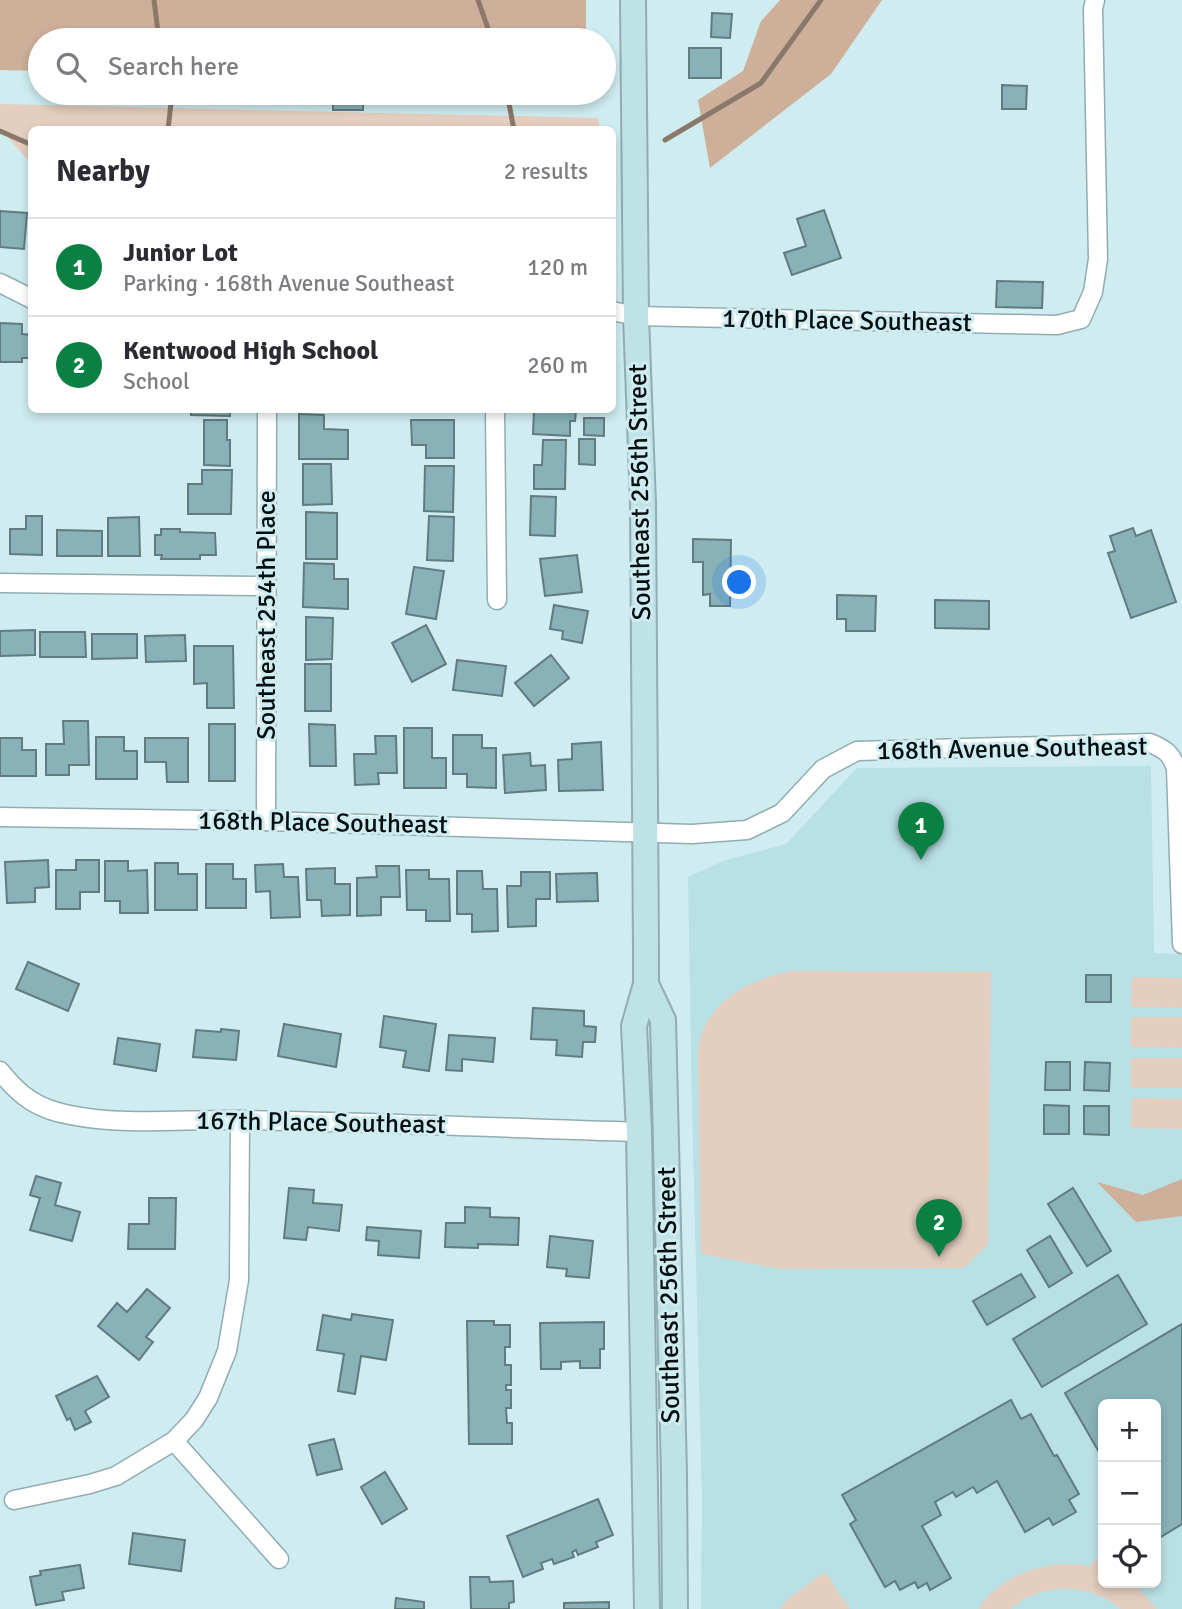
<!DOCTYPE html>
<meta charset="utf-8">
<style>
:root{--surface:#fff;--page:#f7f7f7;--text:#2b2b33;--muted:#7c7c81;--line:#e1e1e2;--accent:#0b8043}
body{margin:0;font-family:Signika,sans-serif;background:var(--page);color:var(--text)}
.controls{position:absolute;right:21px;bottom:21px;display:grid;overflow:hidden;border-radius:10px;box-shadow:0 4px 10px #0003}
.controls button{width:63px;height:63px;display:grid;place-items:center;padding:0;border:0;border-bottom:2px solid var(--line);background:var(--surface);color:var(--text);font:35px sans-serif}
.you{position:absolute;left:740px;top:583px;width:24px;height:24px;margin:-18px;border:5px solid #fff;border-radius:50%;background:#1a73e8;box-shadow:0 0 0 10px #1a73e833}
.badge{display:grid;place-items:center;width:46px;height:46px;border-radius:50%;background:var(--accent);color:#fff;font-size:23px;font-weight:700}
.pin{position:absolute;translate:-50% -58px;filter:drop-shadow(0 2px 4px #0008)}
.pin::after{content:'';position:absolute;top:37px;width:24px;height:21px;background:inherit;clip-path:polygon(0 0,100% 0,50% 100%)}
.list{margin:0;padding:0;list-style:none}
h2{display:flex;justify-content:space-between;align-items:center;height:91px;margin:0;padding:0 28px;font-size:30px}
h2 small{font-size:23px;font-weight:400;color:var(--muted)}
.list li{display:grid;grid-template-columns:46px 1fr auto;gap:21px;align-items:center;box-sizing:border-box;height:98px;padding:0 28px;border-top:2px solid var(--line)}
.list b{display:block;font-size:26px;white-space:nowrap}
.list p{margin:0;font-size:23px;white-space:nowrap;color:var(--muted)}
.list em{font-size:23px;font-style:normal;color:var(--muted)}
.icon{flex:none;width:38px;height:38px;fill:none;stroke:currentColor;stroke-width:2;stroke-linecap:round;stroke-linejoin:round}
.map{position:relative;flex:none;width:1182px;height:1609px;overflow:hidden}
.search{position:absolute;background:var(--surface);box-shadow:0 4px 10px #0003;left:28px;top:28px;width:588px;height:77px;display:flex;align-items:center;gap:18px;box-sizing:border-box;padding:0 24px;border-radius:38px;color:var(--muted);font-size:26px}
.panel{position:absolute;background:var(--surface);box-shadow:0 4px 10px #0003;left:28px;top:126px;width:588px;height:287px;border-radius:10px}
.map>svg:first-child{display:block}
.built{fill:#b9e0e5;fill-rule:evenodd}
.green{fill:#e3cebf}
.forest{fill:#cdaf9a}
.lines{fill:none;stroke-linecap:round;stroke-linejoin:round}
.stream{stroke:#8a786a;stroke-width:5}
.building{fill:#88b2b8;stroke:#617b7f;stroke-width:2}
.street-casing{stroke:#91adb1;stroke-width:21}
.secondary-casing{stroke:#91adb1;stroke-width:28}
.street{stroke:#fff;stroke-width:18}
.secondary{stroke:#bfe2e7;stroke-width:24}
.labels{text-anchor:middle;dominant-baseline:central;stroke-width:6;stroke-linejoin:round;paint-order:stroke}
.street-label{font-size:26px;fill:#050e0f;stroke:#cfecf0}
</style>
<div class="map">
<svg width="1182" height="1609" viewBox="0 0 1182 1609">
<rect width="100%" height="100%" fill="#cfecf0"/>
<path class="built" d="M1151,766L1154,953L1182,954V1609H701L702,1500L692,1109L688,877L723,861L786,844L857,768ZM1103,1404H1156V1583H1103Z"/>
<g class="green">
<polygon points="0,104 599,118 599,129 32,130 31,164 0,128"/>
<path d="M791,971L991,972L988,1244L964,1268L781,1269L701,1254L698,1052C703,1003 747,980 791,971Z"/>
<polygon points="1132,977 1182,978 1182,1008 1131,1007"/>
<polygon points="1131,1017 1182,1017 1182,1048 1131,1047"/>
<rect x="1131" y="1058" width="51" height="30"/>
<polygon points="1132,1098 1182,1099 1182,1129 1131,1128"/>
<path d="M1103,1554V1583H1134L1157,1609H1121L1105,1598L1090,1592L1073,1589H1056L1040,1592L1024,1599L1010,1609H978C1003,1573 1048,1559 1089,1566Z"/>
<polygon points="825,1572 850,1609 780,1609 788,1599"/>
</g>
<g class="forest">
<polygon points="0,0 586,0 586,40 40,40 40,71 0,70"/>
<polygon points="780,0 882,0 831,74 710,168 698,100 743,71 761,21"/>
<polygon points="1182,1179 1182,1216 1136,1222 1097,1182 1143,1195"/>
</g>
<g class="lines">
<g class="stream">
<polyline points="154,0 159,40"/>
<polyline points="478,0 492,40"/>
<polyline points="507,93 514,130"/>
<polyline points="168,130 171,103 170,93"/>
<polyline points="0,131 32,145"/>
<polyline points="665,140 761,83 821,0"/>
</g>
</g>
<g class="building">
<polygon points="712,13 732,14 730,38 711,37"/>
<rect x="689" y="48" width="32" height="30"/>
<polygon points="1002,85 1027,86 1026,109 1002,109"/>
<polygon points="318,93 363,93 363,110 333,110 333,101 318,102"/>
<polygon points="824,210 841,258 792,275 784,253 806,246 797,219"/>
<polygon points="0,211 27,213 24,249 0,247"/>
<polygon points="997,281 1043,282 1042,308 996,307"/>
<polygon points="0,323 22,324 22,334 32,335 32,358 22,358 22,362 0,362"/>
<polygon points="191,410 230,410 230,416 191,415"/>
<polygon points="534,410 565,410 565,411 576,411 575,421 570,421 570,436 533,434"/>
<polygon points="299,414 324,415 324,429 348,430 348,459 299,459"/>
<polygon points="584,418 604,418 604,436 584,435"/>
<polygon points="204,420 227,420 227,440 230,440 230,466 204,465"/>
<polygon points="411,420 454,420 454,458 426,458 426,445 412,445"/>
<polygon points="579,439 595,439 595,465 579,464"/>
<polygon points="543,440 566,440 565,489 534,489 534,465 542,465"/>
<polygon points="303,464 331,464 332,504 303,505"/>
<polygon points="425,466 454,466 453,512 424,511"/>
<polygon points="202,470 232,470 231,514 188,514 188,484 202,484"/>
<polygon points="531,496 556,497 555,536 530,535"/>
<polygon points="306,512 337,513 337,559 306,559"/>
<polygon points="26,516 42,516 42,555 10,554 10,529 26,529"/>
<polygon points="429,516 454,517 453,561 427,560"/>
<polygon points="139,517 140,556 108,556 108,518"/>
<polygon points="1133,528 1136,536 1151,530 1176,602 1131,618 1108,553 1115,551 1110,536"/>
<polygon points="161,529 180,529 180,532 215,533 216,555 200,555 200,559 161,559 162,555 155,555 155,535 161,535"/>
<polygon points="57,530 102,531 102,556 57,556"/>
<polygon points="693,539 731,540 730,606 710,606 710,594 703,595 703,562 693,562"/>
<polygon points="577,555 582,592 545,596 540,559"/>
<polygon points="304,563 334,564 334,579 348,579 348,609 303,607"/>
<polygon points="414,567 444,571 436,619 406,614"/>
<polygon points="837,595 876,596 875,631 846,631 846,619 837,619"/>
<polygon points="935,600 989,601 989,629 935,628"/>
<polygon points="554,605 588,611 582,643 562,639 563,631 550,629"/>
<polygon points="306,617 333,618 332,659 306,660"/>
<polygon points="426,625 446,664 412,682 392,643"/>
<polygon points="35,630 35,655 0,656 0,631"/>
<polygon points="40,632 85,632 86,657 40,657"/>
<polygon points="92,634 137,634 137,658 92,659"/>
<polygon points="185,635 186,661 146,662 145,636"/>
<polygon points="194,646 233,646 234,708 207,708 207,683 194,684"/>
<polygon points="551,655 569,678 534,706 515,683"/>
<polygon points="457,660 506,666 502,696 453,690"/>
<rect x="305" y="664" width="26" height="47"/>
<polygon points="63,721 88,721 89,765 69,765 69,775 46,775 46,744 64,744"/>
<rect x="209" y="724" width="26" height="57"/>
<polygon points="309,724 335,725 336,766 310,766"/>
<polygon points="404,728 432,728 432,758 446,758 446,788 404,788"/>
<polygon points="453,735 482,735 482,748 496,748 496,788 467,787 467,774 453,774"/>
<polygon points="375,736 396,736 397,773 378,773 379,784 355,785 354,754 376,754"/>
<polygon points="96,737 124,737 124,751 137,751 137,779 96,779"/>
<polygon points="0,738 22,738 22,750 36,750 36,776 0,776"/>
<polygon points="145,738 188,738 188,782 167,782 166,762 145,762"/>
<polygon points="601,742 603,790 559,791 558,760 572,759 572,744"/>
<polygon points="530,753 531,766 545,765 546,790 505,793 503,755"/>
<polygon points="48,860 49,887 35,888 35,902 7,903 5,862"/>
<polygon points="76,860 99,860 99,892 80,892 80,909 56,909 56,870 76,870"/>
<polygon points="105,861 128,861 128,871 147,870 148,913 120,913 120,901 105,901"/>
<polygon points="155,863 178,863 178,874 197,874 197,910 155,910"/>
<polygon points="206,864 233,864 233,879 246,879 246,908 206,908"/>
<polygon points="283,864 284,877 298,877 300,917 271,918 270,891 256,892 255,865"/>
<polygon points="376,866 399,866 400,897 381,897 381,915 357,916 357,878 377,877"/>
<polygon points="335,868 335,884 350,884 350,915 322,916 321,900 307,900 306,869"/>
<polygon points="406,870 429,870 429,879 449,879 450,921 426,921 426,910 407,910"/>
<polygon points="457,871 482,871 483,889 497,889 498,931 472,932 472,914 457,914"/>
<polygon points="521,872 550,872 550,899 536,899 536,926 508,927 507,886 521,886"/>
<polygon points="597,873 598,901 557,902 556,874"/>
<polygon points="28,962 79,984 68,1011 16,989"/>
<rect x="1086" y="975" width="25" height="27"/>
<polygon points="533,1008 584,1011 584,1026 596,1027 595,1042 583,1042 582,1057 556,1055 557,1040 531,1039"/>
<polygon points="384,1016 436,1024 429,1071 403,1067 406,1051 380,1047"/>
<polygon points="284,1024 341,1034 336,1067 278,1056"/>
<polygon points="221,1029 239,1031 236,1060 193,1057 196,1030 221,1032"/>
<polygon points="449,1035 495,1038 493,1062 462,1059 462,1071 446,1070"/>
<polygon points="118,1038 160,1044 156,1071 114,1064"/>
<polygon points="1046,1062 1070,1062 1070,1090 1045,1090"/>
<polygon points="1085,1062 1110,1063 1109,1091 1084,1090"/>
<polygon points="1044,1105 1069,1106 1069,1134 1044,1134"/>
<polygon points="1084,1106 1109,1106 1109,1135 1084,1134"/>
<polygon points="36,1176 61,1183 55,1205 80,1212 72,1241 30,1230 40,1198 30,1195"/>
<polygon points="289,1188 314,1190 313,1203 342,1205 339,1231 308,1227 306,1240 284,1238"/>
<polygon points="1073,1188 1111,1251 1087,1266 1048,1204"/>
<polygon points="149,1198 176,1198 175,1249 128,1249 129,1224 149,1224"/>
<polygon points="465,1207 490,1208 490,1217 519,1218 518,1245 478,1244 478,1248 445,1247 446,1223 465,1223"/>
<polygon points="367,1227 421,1231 419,1258 378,1255 379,1241 366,1240"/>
<polygon points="550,1236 593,1241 589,1278 566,1276 567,1269 547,1267"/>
<polygon points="1050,1236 1072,1273 1049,1287 1027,1250"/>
<polygon points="1021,1274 1035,1297 987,1325 973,1301"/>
<polygon points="1118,1275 1147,1324 1042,1387 1013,1339"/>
<polygon points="147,1289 170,1308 146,1337 153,1342 139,1360 98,1326 117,1303 127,1312"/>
<polygon points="352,1314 393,1320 386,1360 361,1356 355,1394 338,1391 344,1354 317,1350 323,1315 351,1320"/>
<polygon points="467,1321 494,1321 494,1325 510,1325 510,1347 505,1347 505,1365 511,1365 511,1385 506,1385 506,1390 511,1390 511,1408 506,1408 507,1423 512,1423 512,1444 469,1444"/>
<polygon points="604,1322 604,1349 600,1349 600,1368 580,1368 580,1361 561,1362 561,1369 541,1369 540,1323"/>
<polygon points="1182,1324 1182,1524 1156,1540 1156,1404 1103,1404 1103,1459 1065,1393"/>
<polygon points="97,1376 109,1397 85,1411 91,1422 75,1430 70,1418 67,1420 56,1396"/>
<polygon points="1011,1400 1021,1419 1031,1414 1054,1456 1057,1455 1079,1494 1069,1500 1076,1512 1053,1525 1049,1518 1025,1532 997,1481 977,1493 973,1487 956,1497 953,1492 935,1502 941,1515 922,1526 951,1578 930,1590 927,1583 918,1588 915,1582 900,1590 895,1581 885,1587 850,1524 856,1520 842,1495"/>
<polygon points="334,1439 342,1469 317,1475 309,1445"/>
<polygon points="385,1472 407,1509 382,1524 361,1487"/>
<polygon points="598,1499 613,1535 596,1542 598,1547 578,1555 576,1550 572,1552 574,1557 554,1564 552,1559 541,1563 543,1569 523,1577 507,1536"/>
<polygon points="133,1533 185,1540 181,1571 129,1564"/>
<polygon points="80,1565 84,1588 62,1592 64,1600 36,1605 30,1577 41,1575 40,1571"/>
<polygon points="470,1577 489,1577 490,1582 513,1581 514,1602 509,1603 509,1609 471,1609"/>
<polygon points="396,1598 424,1602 424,1609 395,1609"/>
<polygon points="609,1602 609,1609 564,1609 564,1603"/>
</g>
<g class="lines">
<g class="street-casing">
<g id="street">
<polyline points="0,283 32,299"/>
<polyline points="612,311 636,316 1057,325 1081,319 1093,292 1098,259 1093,9 1095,0"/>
<polyline points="495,410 497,600"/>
<polyline points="0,583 267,586"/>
<path d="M0,817L266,821L692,834L747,830L782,813L823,769L857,751L1150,743C1165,749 1172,754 1176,769L1182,944"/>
<polyline points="266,821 267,410"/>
<path d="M0,1071C20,1096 37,1109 70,1115C124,1126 184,1119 240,1120C373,1122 506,1128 639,1132"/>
<polyline points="174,1441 279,1559"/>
<polyline points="14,1500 90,1484 116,1476 174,1441 194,1420 208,1398 227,1351 239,1280 240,1120"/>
</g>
</g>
<g class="secondary-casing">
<g id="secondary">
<polyline points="633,0 636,316 643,504 646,950 646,984 634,1026 639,1132 647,1609"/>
<polyline points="646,984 663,1020 674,1474 675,1609"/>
</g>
</g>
<use href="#street" class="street"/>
<use href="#secondary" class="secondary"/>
</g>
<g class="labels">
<g class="street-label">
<text transform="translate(847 321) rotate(1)">170th Place Southeast</text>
<text transform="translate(640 492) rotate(-91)">Southeast 256th Street</text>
<text transform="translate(267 615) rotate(-90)">Southeast 254th Place</text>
<text transform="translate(1012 749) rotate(-1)">168th Avenue Southeast</text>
<text transform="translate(323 823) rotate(1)">168th Place Southeast</text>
<text transform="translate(321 1123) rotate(1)">167th Place Southeast</text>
<text transform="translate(669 1295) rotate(-91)">Southeast 256th Street</text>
</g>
</g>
</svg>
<div class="controls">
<button>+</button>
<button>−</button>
<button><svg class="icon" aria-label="locate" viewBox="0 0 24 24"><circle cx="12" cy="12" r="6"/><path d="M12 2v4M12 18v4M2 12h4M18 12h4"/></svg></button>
</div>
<div class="you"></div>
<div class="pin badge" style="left:921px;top:860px">1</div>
<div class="pin badge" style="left:939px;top:1257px">2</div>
<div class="search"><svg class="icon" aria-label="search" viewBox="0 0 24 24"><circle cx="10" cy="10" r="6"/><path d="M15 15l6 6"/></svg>Search here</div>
<section class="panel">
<h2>Nearby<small>2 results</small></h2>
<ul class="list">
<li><span class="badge">1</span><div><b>Junior Lot</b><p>Parking · 168th Avenue Southeast</p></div><em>120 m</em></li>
<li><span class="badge">2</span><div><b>Kentwood High School</b><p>School</p></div><em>260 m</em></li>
</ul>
</section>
</div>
